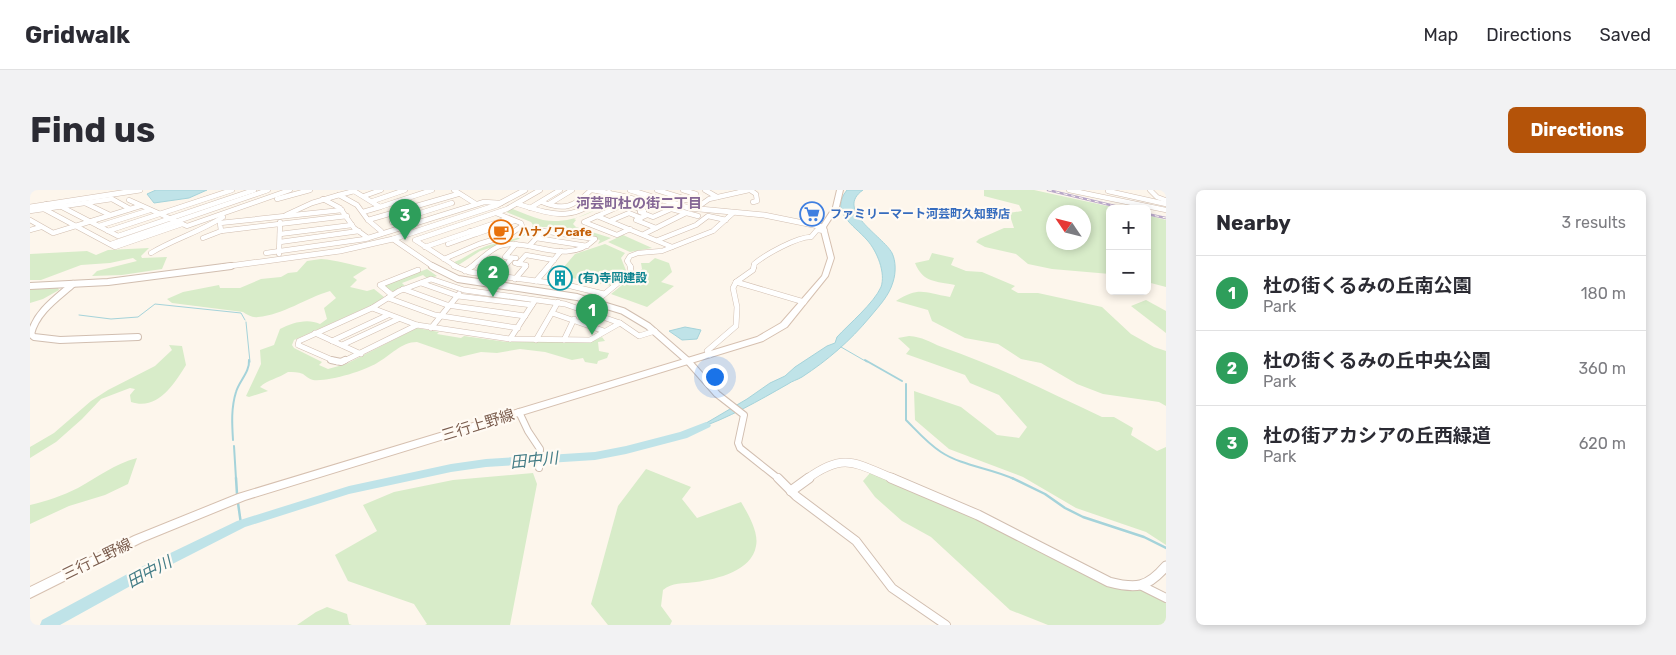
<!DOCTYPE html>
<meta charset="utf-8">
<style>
:root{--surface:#fff;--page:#f2f2f3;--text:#2b2b33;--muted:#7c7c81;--line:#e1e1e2;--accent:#b45309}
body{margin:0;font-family:Rubik,"Noto Sans JP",sans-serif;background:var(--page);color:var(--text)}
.controls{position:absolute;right:15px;top:15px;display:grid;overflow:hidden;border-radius:8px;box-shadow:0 2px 8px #0003}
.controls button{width:45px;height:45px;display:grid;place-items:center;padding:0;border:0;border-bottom:1px solid var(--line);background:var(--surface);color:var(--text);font:25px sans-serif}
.compass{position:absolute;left:1016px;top:15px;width:45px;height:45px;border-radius:50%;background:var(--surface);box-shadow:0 2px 8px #0003;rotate:305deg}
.you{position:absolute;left:684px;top:186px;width:18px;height:18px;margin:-12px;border:4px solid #fff;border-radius:50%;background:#1a73e8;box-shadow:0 0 0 8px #1a73e833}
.badge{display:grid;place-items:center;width:32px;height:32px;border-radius:50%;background:var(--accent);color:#fff;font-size:16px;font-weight:700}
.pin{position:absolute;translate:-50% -41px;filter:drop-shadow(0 1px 2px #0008)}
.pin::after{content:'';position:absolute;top:26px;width:18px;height:15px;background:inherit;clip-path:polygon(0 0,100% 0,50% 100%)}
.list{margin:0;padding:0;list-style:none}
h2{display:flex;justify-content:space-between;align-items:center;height:65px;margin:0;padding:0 20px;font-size:21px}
h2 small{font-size:16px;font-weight:400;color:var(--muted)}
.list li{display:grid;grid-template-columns:32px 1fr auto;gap:15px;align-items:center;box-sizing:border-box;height:75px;padding:0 20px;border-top:1px solid var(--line)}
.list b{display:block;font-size:19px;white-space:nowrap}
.list p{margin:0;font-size:16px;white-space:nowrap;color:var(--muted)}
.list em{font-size:16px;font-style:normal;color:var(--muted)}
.map{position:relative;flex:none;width:1136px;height:435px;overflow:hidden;border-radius:8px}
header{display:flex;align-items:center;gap:30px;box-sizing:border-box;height:70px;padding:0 25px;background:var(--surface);border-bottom:1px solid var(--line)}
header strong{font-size:24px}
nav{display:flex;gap:28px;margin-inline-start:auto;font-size:18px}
.intro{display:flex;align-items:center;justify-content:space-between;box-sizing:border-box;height:120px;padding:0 30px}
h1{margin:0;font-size:35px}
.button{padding:12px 22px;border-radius:8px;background:var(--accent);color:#fff;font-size:18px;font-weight:700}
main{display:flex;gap:30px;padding:0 30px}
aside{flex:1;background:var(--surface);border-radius:8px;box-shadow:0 2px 8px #0003}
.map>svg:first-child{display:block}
.green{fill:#d8ecc9;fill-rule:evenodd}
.water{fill:#bfe3e8;stroke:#a5d3da}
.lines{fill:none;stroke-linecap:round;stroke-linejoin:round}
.stream-far2{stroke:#a5d3da;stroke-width:1}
.stream-far1{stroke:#a5d3da;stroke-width:2}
.stream{stroke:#a5d3da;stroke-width:2.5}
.river{fill:#bfe3e8;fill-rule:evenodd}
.minor-far3-casing{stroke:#d1beb0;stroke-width:5.5}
.minor-far2-casing{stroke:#d1beb0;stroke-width:6}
.minor-far1-casing{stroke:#d1beb0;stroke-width:8}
.minor-casing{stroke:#d1beb0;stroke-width:10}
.tertiary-far3-casing{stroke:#d1beb0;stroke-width:6}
.tertiary-far2-casing{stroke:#d1beb0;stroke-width:8}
.tertiary-far1-casing{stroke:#d1beb0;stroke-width:9}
.tertiary-casing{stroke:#d1beb0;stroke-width:11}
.secondary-casing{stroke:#d6c0b0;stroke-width:2}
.minor-far3{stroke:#fff;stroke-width:4.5}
.minor-far2{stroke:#fff;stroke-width:5}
.minor-far1{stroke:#fff;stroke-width:6}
.minor{stroke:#fff;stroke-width:8}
.tertiary-far3{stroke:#fff;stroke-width:5}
.tertiary-far2{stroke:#fff;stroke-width:6}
.tertiary-far1{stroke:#fff;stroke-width:8}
.tertiary{stroke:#fff;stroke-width:9}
.secondary{fill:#fff;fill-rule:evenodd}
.rail-casing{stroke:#b9a8c9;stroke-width:2.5}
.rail{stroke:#fffaf3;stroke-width:1;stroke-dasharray:4;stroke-linecap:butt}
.labels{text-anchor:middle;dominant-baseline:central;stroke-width:4.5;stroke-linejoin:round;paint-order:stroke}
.far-shop-label{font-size:12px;font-weight:bold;fill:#366cbe;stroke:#fffaf3;text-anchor:start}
.far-food-label{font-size:12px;font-weight:bold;fill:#c56008;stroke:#fffaf3;text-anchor:start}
.far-culture-label{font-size:12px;font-weight:bold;fill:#0d838f;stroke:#fffaf3;text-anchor:start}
.far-neighbourhood-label{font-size:14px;font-weight:bold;fill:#846695;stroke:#fffaf3}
.street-label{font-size:15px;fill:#7a5c4d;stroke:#fffaf3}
.water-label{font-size:16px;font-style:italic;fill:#437c86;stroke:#fffaf3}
</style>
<header>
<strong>Gridwalk</strong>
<nav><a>Map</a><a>Directions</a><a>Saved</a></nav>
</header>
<div class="intro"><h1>Find us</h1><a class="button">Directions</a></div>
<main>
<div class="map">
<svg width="1136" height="435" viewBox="0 0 1136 435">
<rect width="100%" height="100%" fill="#fdf6ec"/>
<g class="green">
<path d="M954,0H1004L1091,19H1080V84L1022,79L998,74L986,64L955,57L946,52L949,49L974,38H984L979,23L992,21L989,15L954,6ZM1024,22H1054V52H1024Z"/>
<path d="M586,5H589L570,18L544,29L546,30L543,34L546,37L581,48L568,54L570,50L554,46L555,44L550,41L523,37H506L489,49L450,61L427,76L422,73C434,69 443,61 454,57C468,51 496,51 503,35L501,32L474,21L480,18C491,22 502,27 513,30C538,35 569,22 586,5Z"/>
<polygon points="1117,25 1136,30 1136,97 1117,92"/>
<polygon points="593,45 622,58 600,62 578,52"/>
<polygon points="575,54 595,63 591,68 597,83 582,96 527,85 545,64"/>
<polygon points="119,58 111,66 112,68 137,67 132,79 92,85 62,86 67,81 107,71 103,68 80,73 51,75 11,90 0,90 0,64 57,61 66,65 78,60"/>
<path d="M902,63L924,68L921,75L936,81L952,82L985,96L981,99L988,103H1008L1072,117L1101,144L1124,157L1136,161V216L1129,212L1073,204L1047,194L1011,173L991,169L968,154L935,148L902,131L898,120L866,111C890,96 894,103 920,107L925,95C906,91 893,93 885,73L899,70Z"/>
<polygon points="625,68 639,73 642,82 631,92 644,96 617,117 581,104 612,79 611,73 619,73"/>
<path d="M291,69C307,70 321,75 337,78L323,87L327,90L320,97L337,101L344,99L354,107L344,114L264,150L262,155L264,158L292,172L289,175L298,179L316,174L387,138L409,142L407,144L431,148L434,146L477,152H561L572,147L575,151L568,152L569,161L579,163L577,168L568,171L567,174L555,172L553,168L542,170L515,162L490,159L467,163L451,162L430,167L387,152C371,152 360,166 347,173C334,181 298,192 283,190C279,189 276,186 273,184C268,182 263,182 258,182C249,188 237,190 230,197L238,201L219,207L216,206L231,174L230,160L244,155L250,139C262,133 277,128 290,134L297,129L294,118L306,108L300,101C276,108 253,125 228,127C222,128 218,125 213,122L142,113L137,109L153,102L189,95L190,98H210L231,89L251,87L258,83L267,82L277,71Z"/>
<polygon points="397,79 407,86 398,89 393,85 372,93 376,97 364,102 353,96"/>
<polygon points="28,98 29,100 13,109 0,113 0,99"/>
<polygon points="1116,110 1136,121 1136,143 1101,116"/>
<path d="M879,146C893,147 899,152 912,157C967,176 1019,202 1072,227H1084L1103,238L1101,245L1127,261L1136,257V355L1116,342L1046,318L993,287L919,259L885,230L884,201L931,217L967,245L989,248L997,237L969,205L940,193L935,185L876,164L880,159L868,148Z"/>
<path d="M139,155L152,156L156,175C144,194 128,221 101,212L100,205L105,199L100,198L71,209L52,229L26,252L0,268V257L24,243L61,211L78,200L125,176L142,160Z"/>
<path d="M107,268L98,294L75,305L39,316L0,334V315C17,311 32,306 48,298C68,287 84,274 107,268Z"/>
<path d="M616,279L661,297L652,309L667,328L711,312C718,324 729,342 726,356C722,381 687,389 666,392C653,394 642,392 633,400L631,416L642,431L640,435H578L561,414L588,316Z"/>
<polygon points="503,283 507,294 480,435 395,435 397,434 384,414 318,391 305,365 347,341 333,315 364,302 423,290"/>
<polygon points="840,283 852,285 949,328 1087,398 1118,401 1136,410 1136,435 1018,435 980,420 901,347 872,331 845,307 833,291"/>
<polygon points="297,417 317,424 319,434 322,435 267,435 286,422"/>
</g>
<g class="water">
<polygon points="126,0 177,0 159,8 124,13 117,4"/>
<path d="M817,0H833C804,20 853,46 862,63C866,71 866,83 863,92C859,106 849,116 840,127C820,151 798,170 772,187C767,190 762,191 758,194C728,211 699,228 666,239L717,209L740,193L755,186L765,177L797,156L805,153L807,147C819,134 844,113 851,97C856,83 847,61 837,50C824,35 799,22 817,0Z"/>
<polygon points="655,137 671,140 667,149 652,150 639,141"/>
</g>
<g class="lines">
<g class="stream-far2">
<polyline points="49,125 81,129 108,127 125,114 211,123 215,130"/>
<polyline points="216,132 220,172"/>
<polyline points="811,157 837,172"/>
</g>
<g class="stream-far1">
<polyline points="835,170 872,191"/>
<path d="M876,194V230C887,241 897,253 911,262C932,276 961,278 984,289"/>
<path d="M203,250C202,234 201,218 206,202C209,191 220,182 219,170"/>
<polyline points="204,256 206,289"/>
</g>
<g class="stream">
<polyline points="206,288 207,304"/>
<polyline points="982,288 1015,304 1035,318 1053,327 1114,347 1136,358"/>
<polyline points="208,313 211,334"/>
</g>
<polygon class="river" points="676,232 681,235 680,237 657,248 596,264 565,270 456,277 421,282 319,304 215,337 113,389 30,435 10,435 12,430 103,381 207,331 319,296 421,274 456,269 565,262 596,256 650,242"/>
<g class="minor-far3-casing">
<g id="minor-far3">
<polyline points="424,0 446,14"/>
<polyline points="562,0 589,5 668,26"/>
<polyline points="627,0 672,14 679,9 719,0"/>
<polyline points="653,0 666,4 655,10"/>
<polyline points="675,0 687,7"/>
<polyline points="720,0 726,4 727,11 723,12"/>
<polyline points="1039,0 1136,20"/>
<polyline points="1120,0 1127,7 1135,10"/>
<polyline points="1078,1 1136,14"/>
<polyline points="334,6 351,0"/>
<polyline points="247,9 280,0"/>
<polyline points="293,9 310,18 324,38 338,48"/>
<polyline points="99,10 157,36 260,0"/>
<polyline points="343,11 375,0"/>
<path d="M512,12C534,21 544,17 561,0"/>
<polyline points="55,13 80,25"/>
<polyline points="596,13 614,21"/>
<polyline points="16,14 14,19 85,57 152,34"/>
<path d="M488,14C529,27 543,31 579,2"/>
<polyline points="519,14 542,0"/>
<polyline points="30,16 88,46 224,0"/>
<polyline points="350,17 402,0"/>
<polyline points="500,18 530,0"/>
<polyline points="0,21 82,9 100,19"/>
<polyline points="333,22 350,17 324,1 309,5 327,15 338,30 351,41"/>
<polyline points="610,22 623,27 641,19"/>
<polyline points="256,25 282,13 309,5"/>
<polyline points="617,25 606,30 626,38"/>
<polyline points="567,26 642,57"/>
<polyline points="0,30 23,43 110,16"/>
<polyline points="338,30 428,4"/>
<polyline points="580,31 599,23 611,28"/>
<polyline points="362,32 422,13"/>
<polyline points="69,36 120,20"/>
<polyline points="600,39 587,45 554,32 608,8"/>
<polyline points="0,40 11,37"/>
<polyline points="78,41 202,0"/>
<polyline points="191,41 317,26"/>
<polyline points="440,41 446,44 484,31"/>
<path d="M513,41L565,49C546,68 523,61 499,56Z"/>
<polyline points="250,44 322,35"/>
<polyline points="614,44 656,23"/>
<polyline points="173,48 191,41 190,33 312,20"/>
<polyline points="506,48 557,56"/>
<polyline points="628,50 666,35 678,26 696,30"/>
<polyline points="250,52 329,41"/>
<polyline points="81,54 238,0"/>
<polyline points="418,54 446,44"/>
<polyline points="486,54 475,67 486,68"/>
<polyline points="395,57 477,29"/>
<path d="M121,63C144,49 170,42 193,27"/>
<polyline points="236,63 335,49 454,12 471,13"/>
<polyline points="249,64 250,32"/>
<polyline points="414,69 449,54 479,45 492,36 491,33 466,23"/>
<polyline points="448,72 475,76 482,68"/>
<polyline points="485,73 496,75 495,77"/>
<polyline points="488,74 496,65 524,70"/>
<polyline points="427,77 385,50 477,19 510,0"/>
<path d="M441,77C464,58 468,50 499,56"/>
<polyline points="518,77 531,61"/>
<polyline points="601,77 597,71 600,66 608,63 632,61 683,41 703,23"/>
<path d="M724,77V74C736,64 767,47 781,47L787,40L795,41"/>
</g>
</g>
<g class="minor-far2-casing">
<g id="minor-far2">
<polyline points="424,76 439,82 537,95 574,104"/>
<polyline points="472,76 475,76"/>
<polyline points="435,81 443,76"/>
<polygon points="401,89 434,100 535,114 590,133 560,150 480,149 387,135 342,118 369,101"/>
<polyline points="485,89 496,76"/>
<polyline points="506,91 519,76"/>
<polyline points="706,92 774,112"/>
<polyline points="391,93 428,106 502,115"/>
<polyline points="373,99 417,115 495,126"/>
<polyline points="362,105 350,95 388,80"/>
<polyline points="358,108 405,125 488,138"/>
<polyline points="565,112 601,82 600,76"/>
<polyline points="522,123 574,141"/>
<polyline points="590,133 609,146 625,141"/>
<polyline points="401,138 429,104"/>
<polyline points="285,143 331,164"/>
<polyline points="480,149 504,112"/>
<polyline points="506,150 528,112"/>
<polyline points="534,150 544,129"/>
<polyline points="302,151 358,125"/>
<polyline points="312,155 368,129"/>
<polyline points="680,165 677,161 706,136 707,117 703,98 706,92 723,80 724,76"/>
<polyline points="307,172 268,155 269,151 342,118"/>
<polyline points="312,172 387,135"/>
</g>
</g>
<g class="minor-far1-casing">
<g id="minor-far1">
<polyline points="301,170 311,172 315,170"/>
<polyline points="658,171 687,204 714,225 708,253 710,258 749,289"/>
<polyline points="489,222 498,241 510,259 509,278"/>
</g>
</g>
<g class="minor-casing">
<g id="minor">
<polyline points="748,288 766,306 826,351 862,398 916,435"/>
<polyline points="1112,396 1136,408"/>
</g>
</g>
<g class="tertiary-far3-casing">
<g id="tertiary-far3">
<polyline points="600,0 659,18 734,25 793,37"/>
<polyline points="0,17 110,0"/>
<polyline points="192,77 310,61 363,49"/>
<polyline points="404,77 363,49 467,15 495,0"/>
</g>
</g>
<g class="tertiary-far2-casing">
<g id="tertiary-far2">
<polyline points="402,76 428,89 547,107 593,121 618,136 658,171"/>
<path d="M43,94C27,108 6,122 1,144L4,147L30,150L108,147"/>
<polyline points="0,96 78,92 201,76"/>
</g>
</g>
<g class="tertiary-far1-casing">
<path id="tertiary-far1" d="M777,289C814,262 825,273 864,289"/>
</g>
<g class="tertiary-casing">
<g id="tertiary">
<path d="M861,288L948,325L1079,392C1106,399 1117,398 1136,376"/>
<polyline points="761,301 779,288"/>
</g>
</g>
<g class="secondary-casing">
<polygon id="secondary" points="807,0 813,0 809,17 796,37 804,68 798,86 757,137 733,151 215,310 112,352 0,408 0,397 104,346 208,304 727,147 751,133 792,86 798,68 790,37 803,17"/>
</g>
<use href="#minor-far3" class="minor-far3"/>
<use href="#minor-far2" class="minor-far2"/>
<use href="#minor-far1" class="minor-far1"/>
<use href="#minor" class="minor"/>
<use href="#tertiary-far3" class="tertiary-far3"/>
<use href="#tertiary-far2" class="tertiary-far2"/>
<use href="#tertiary-far1" class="tertiary-far1"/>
<use href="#tertiary" class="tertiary"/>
<use href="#secondary" class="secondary"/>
<g class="rail-casing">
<g id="rail">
<polyline points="1018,0 1097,19"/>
<polyline points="1117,24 1136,28"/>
</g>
</g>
<use href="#rail" class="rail"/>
</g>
<defs>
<g id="supermarket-ring" transform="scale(1.25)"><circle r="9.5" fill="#fffaf3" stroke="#3f7fe0" stroke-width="1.5"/><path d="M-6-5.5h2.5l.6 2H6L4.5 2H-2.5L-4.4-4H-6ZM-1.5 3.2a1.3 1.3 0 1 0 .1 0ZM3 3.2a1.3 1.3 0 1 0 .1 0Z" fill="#3f7fe0"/></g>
<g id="cafe-ring" transform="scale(1.25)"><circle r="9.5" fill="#fffaf3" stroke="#e8710a" stroke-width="1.5"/><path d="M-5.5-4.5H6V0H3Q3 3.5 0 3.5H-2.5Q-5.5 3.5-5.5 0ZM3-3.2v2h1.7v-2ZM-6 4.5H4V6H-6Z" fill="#e8710a"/></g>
<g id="building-ring" transform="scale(1.25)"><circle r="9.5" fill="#fffaf3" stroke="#0f9aa8" stroke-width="1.5"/><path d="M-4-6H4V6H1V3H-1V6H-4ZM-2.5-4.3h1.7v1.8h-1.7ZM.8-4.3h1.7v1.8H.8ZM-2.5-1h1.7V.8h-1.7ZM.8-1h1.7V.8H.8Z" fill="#0f9aa8"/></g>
</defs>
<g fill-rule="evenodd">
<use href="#supermarket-ring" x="782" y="24"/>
<use href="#cafe-ring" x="471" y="42"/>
<use href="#building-ring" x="530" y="88"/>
</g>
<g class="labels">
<g class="far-shop-label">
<text x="800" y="24">ファミリーマート河芸町久知野店</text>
</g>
<g class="far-food-label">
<text x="488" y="42">ハナノワcafe</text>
</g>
<g class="far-culture-label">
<text x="548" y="88">(有)寺岡建設</text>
</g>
<g class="far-neighbourhood-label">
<text x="609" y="13">河芸町杜の街二丁目</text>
</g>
<g class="street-label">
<text transform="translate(448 235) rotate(-17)">三行上野線</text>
<text transform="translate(67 369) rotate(-26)">三行上野線</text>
</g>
<g class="water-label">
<text transform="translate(504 270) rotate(-6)">田中川</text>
<text transform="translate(119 382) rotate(-28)">田中川</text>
</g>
</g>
</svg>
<div class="controls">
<button>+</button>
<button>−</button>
</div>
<svg class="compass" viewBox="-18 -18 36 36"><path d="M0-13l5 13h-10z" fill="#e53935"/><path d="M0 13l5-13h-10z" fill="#7c7c81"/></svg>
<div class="you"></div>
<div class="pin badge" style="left:562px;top:145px;background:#2e9e5b">1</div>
<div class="pin badge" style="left:463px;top:107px;background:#2e9e5b">2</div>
<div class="pin badge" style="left:375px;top:50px;background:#2e9e5b">3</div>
</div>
<aside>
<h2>Nearby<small>3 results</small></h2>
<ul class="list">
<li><span class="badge" style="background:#2e9e5b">1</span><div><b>杜の街くるみの丘南公園</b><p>Park</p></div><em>180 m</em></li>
<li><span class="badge" style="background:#2e9e5b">2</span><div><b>杜の街くるみの丘中央公園</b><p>Park</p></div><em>360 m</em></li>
<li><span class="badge" style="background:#2e9e5b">3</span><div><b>杜の街アカシアの丘西緑道</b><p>Park</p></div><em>620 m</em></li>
</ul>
</aside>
</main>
